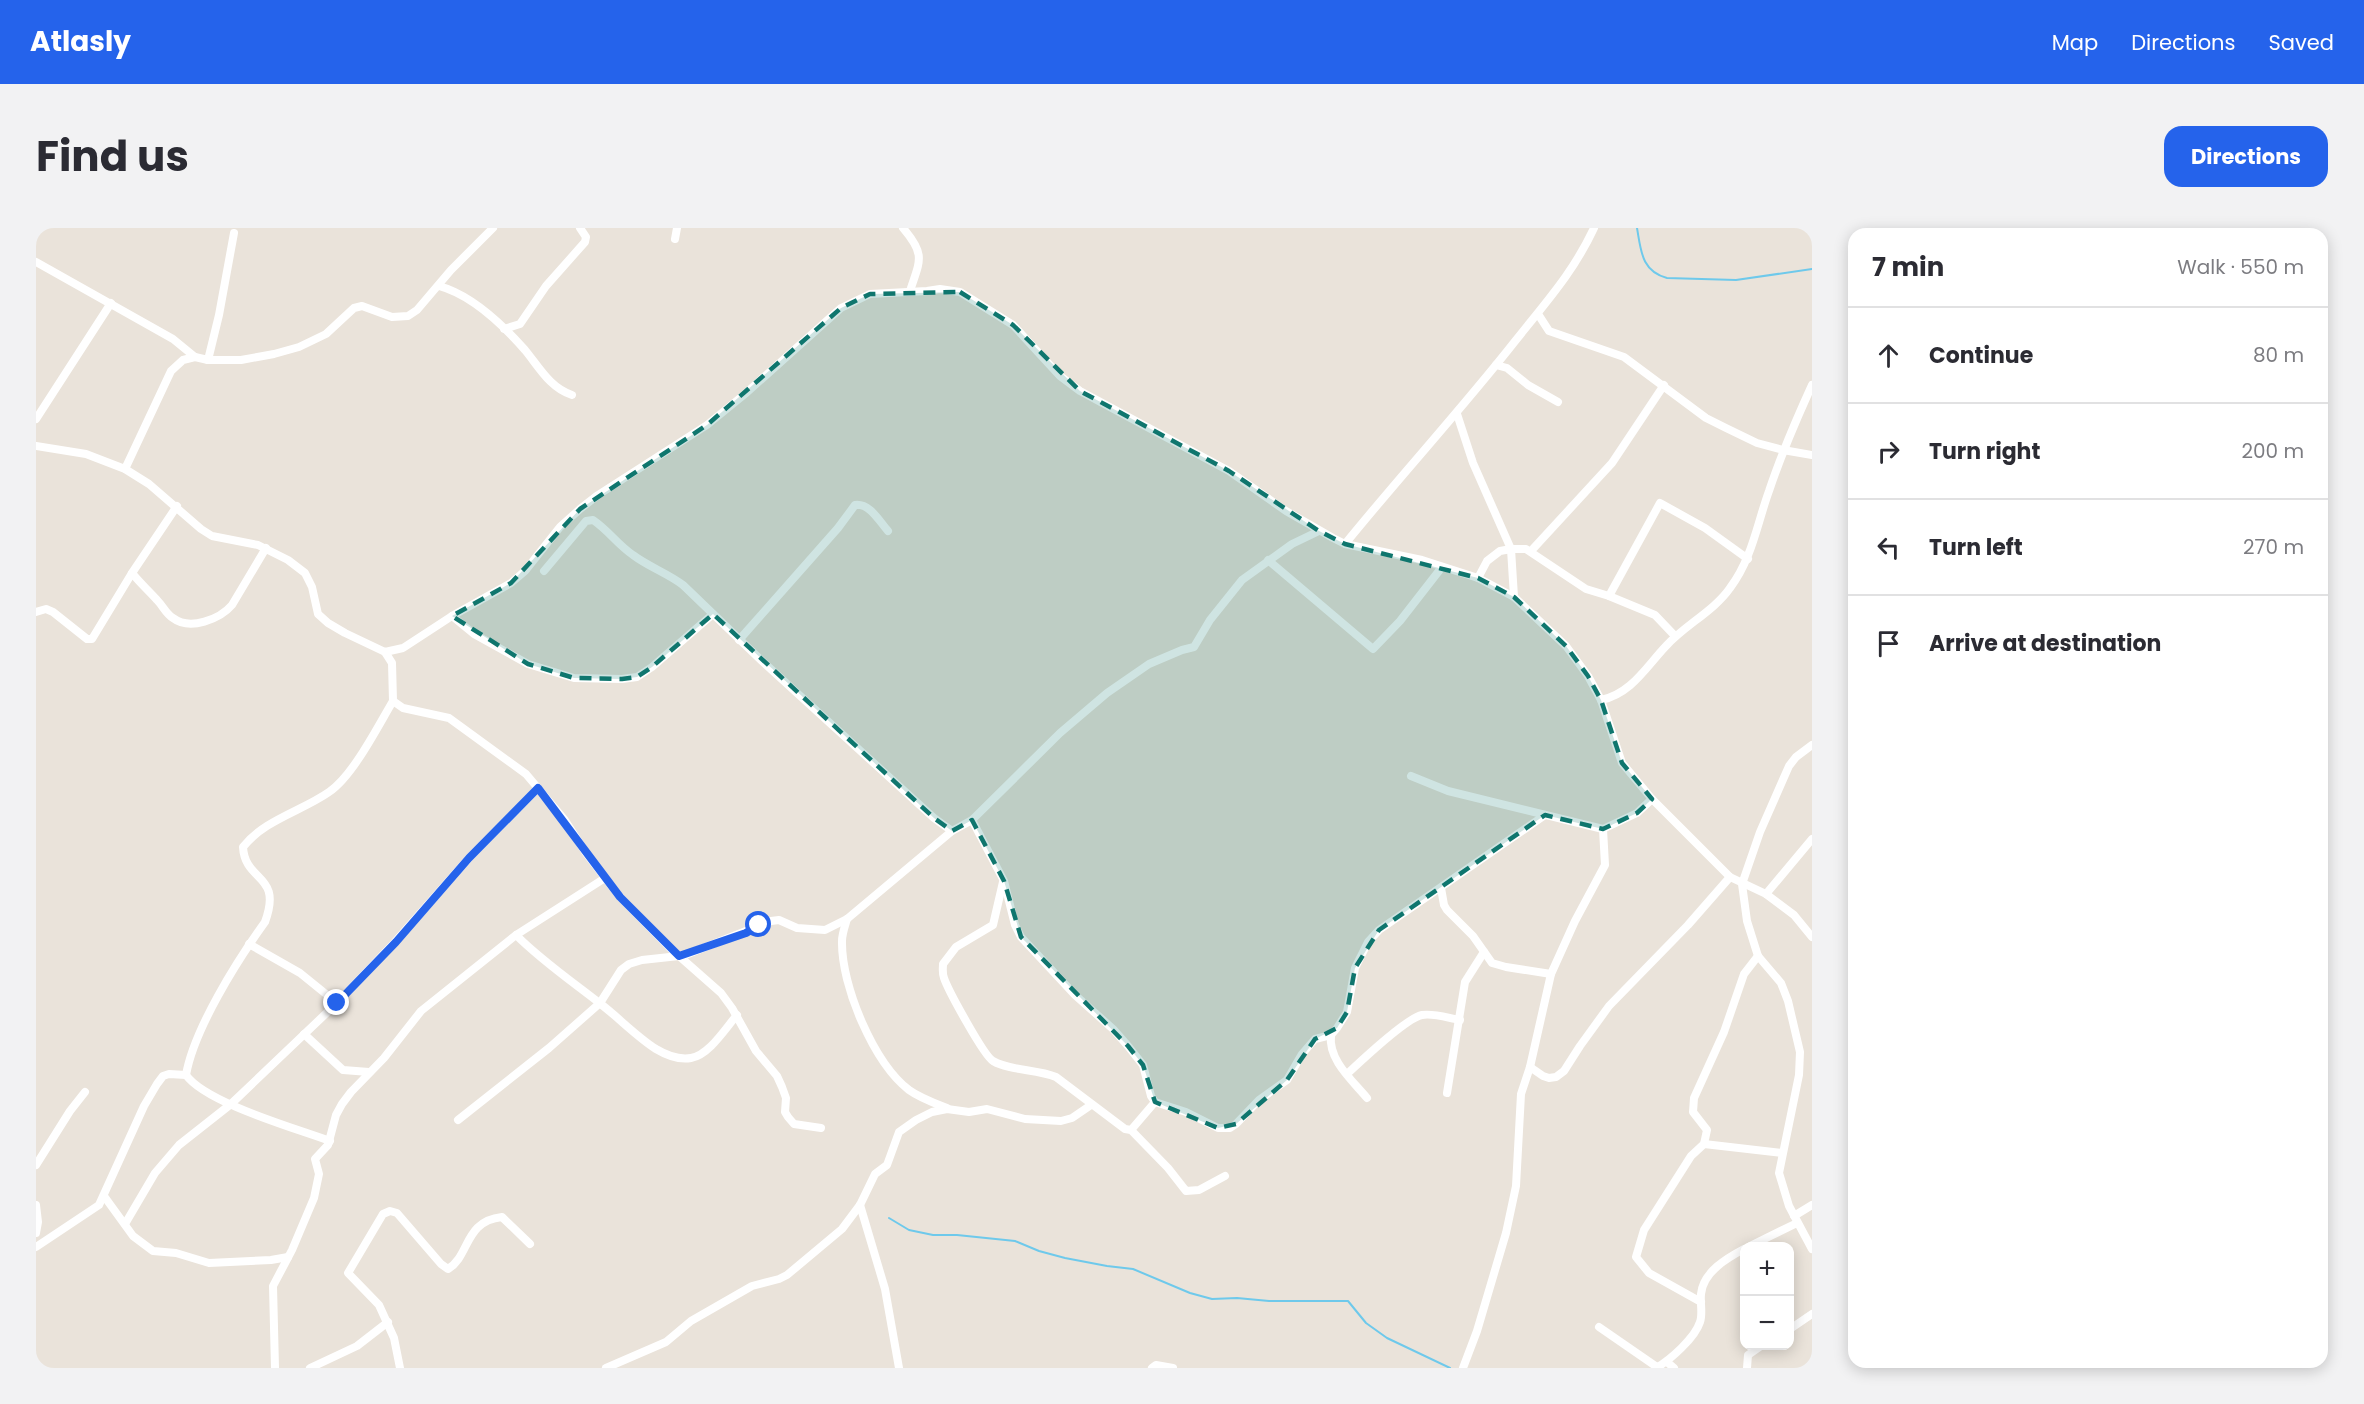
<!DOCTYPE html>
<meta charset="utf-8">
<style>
:root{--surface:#fff;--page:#f2f2f3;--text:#2b2b33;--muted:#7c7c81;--line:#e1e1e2;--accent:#2563eb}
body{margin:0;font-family:Poppins,sans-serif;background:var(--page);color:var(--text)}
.controls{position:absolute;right:18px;bottom:18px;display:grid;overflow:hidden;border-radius:12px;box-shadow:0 3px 15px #0003}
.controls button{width:54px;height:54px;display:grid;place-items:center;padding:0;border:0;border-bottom:2px solid var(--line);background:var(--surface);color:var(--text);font:30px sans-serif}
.stop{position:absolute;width:18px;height:18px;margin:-14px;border:4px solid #2563eb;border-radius:50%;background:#fff}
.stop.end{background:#2563eb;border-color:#fff;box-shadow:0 2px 6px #0008}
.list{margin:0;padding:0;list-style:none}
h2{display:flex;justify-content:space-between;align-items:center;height:78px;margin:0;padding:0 24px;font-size:26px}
h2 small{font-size:20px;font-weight:400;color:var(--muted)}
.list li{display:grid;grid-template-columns:39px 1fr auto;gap:18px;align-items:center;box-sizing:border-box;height:96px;padding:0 24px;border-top:2px solid var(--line)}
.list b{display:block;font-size:22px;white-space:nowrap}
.list em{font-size:20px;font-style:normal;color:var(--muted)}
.icon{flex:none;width:33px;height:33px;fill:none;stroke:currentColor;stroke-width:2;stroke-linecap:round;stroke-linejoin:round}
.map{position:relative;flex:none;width:1776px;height:1140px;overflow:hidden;border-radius:18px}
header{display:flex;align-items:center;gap:36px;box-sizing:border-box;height:84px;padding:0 30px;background:var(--accent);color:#fff}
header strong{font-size:28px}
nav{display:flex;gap:33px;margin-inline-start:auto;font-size:21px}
.intro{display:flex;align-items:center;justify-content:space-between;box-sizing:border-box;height:144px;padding:0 36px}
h1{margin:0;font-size:42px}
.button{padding:15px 27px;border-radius:18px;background:var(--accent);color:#fff;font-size:21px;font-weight:700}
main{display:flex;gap:36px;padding:0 36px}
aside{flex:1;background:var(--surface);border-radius:18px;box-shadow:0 3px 15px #0003}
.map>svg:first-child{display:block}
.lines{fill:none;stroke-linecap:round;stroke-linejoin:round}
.stream{stroke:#6ec9eb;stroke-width:2}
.street{stroke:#fff;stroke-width:8}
.route{stroke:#2563eb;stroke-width:8}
.marked{fill:#0f766e;fill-opacity:0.2;stroke:#0f766e;stroke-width:4.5;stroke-dasharray:12 8;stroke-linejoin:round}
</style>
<header>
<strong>Atlasly</strong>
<nav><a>Map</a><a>Directions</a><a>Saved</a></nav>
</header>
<div class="intro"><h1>Find us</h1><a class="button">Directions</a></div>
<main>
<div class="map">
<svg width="1776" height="1140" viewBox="0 0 1776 1140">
<rect width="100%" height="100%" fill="#eae3da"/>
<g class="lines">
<g class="stream">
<path d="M1601,0C1605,22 1605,43 1631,50L1700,52L1776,41"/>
<polyline points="853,990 873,1002 897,1007 921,1007 979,1013 1003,1023 1029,1030 1071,1038 1097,1041 1154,1065 1176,1071 1201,1070 1233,1073 1312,1073 1330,1095 1351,1110 1414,1140"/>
</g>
<g class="street">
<path d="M867,0C890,27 884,32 874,63"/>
<polyline points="639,11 641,0"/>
<polyline points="0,34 137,111 159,129"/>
<path d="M403,58C436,67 467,97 489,122C503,139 514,160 536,167"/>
<polyline points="1502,86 1513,103 1588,129 1670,190 1690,200 1721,215 1747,222 1776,227"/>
<polyline points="468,101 484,96 510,58 549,14 550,9 544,0"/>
<polyline points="172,132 183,87 198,5"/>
<polyline points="1460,137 1471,140 1492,157 1522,174"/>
<polyline points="1421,186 1437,235 1475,321 1478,369"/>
<polyline points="0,191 75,75"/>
<polyline points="0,218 50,226 89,241 113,256 165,301 176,308 222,317 252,332 269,345 276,359 282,386 292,395 309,405 349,424 367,420 416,388 475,355 489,343 524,299 544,281 562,267 671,197 709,166 805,80 834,66 891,63 904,61 924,64 977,97 1024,148 1044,163 1193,243 1250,283 1297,310 1309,316 1386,332 1442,350 1478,369 1530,418 1552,448 1565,472 1586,535 1616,571 1694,649 1730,666 1758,687 1776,709"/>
<polyline points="89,241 135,143 147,132 159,129 172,132 205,132 238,126 263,119 290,106 318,80 326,78 356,89 372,88 381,82 415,42 457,0"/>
<path d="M1309,316C1365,247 1425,182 1480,112C1510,74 1537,45 1558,0"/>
<polyline points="1495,323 1576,235 1628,157"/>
<polyline points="1232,332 1337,421 1364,393 1406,339"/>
<path d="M508,343L550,293L557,292C572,302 582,317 597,327C613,339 631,345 647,357L726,433L898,590L916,603"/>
<path d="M96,345C104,355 113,363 121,372C127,378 130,386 137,390C154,403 184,391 196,377L230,320"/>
<polyline points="1442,350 1451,333 1464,323 1475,321 1490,321 1550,361 1573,368 1619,387 1639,408"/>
<polyline points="1573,368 1624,275 1669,300 1712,331"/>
<polyline points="0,384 10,381 17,384 51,411 56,411 96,345 141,278"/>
<polyline points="416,388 438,406 492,436 538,450 586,451 601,449 616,439 677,386"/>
<path d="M703,412L802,300L819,277C834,275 843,293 852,303"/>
<polyline points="349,424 356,435 357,473 367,480 413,490 490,546 528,591 550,625 584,669 637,723 643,728 647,728 735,693 743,692 761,700 789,702 811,691 916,603 936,592 1024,505 1071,465 1113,436 1146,422 1158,419 1174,392 1206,352 1256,316 1283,303"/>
<path d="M1565,472C1595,466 1610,439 1630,418C1649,397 1678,383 1694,360C1716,331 1721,296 1733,263C1745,227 1760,192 1776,157"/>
<polyline points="1776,517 1760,529 1753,538 1724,604 1706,656 1711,693 1722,728 1745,755 1752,773 1764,824 1763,847 1743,945 1753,978 1776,1021"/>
<polyline points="1375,548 1412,563 1567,601"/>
<polyline points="936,592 968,653 979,697 985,709 1039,767 1077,801 1092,818 1107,837 1115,868 1119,874 1150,884 1182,900 1194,900 1200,896 1223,872 1251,852 1266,826 1279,811 1295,807 1301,800 1311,784 1319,740 1332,714 1343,702 1509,587"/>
<path d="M967,654L957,697L920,719L907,736C907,740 906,745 908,750C912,762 948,828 957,833C974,843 1001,841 1020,849L1089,901L1095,902L1119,874"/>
<polyline points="1405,660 1408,677 1411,682 1437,708 1456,735 1470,739 1515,746"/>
<polyline points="1730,666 1776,611"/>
<path d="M811,691C809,698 806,706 806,713C805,758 838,835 873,862C884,870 898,875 911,880"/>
<path d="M480,707C507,734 537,754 566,777C584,791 601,809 620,821C630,827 643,832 655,830C673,827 689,801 701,787"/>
<polyline points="213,716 264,745 301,775"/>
<polyline points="268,806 307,842 333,844"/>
<path d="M1295,807C1292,832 1316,852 1331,870"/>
<polyline points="1494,839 1507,848 1513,850 1520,849 1528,843 1544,818 1573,778 1652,697 1694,649"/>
<path d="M1311,846C1325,833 1370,790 1386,787C1398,785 1412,790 1424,792"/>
<polyline points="1411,865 1429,754 1448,724"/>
<polyline points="422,892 513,820 564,775 585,742 593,736 606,732 643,728 685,765 696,780 720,823 741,848 746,859 750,870 749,884 752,889 758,896 785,900"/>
<polyline points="1095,902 1132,940 1150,963 1163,962 1189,948"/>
<path d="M294,913C259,900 170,875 150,847C158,801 201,733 229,694C247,645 209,655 207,619C228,592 266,583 293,564C317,548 342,498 357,473"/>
<polyline points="1668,916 1746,925"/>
<polyline points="0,937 34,883 49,864"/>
<polyline points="68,968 97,1008 117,1023 140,1025 173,1035 235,1032 252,1029"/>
<polyline points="0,977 2,994 0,1005"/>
<polyline points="824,977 849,1061 863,1140"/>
<polyline points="1758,988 1776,977"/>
<polyline points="89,996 119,945 143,917 195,876 301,775 359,714 433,630 502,560"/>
<polyline points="1714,1018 1761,995"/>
<polyline points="0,1019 63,977 108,878 121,856 127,848 133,846 150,847"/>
<polyline points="1665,1074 1613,1045 1600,1029 1608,1002 1655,928 1668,916 1671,902 1657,884 1658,870 1688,804 1708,746 1722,728"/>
<polyline points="1563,1099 1621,1139"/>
<polyline points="1754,1101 1776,1086"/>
<polyline points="1631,1134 1638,1140"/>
<polyline points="239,1140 237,1058 256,1022 278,970 283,946 279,931 292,917 300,887 306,876 315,864 348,830 385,783 480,707 569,650"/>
<polyline points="274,1140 321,1118 352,1094"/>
<path d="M364,1140L358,1110L343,1077L312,1045L347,986L354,983L361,985L405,1036L412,1041C434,1028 428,993 466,989L494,1016"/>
<polyline points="570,1140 630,1114 655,1093 716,1058 743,1051 751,1047 806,1001 824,977 839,946 851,937 863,904 880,892 896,884 911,881 933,884 951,881 989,891 1025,893 1036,890 1055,877"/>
<polyline points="1116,1140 1120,1137 1137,1140"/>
<polyline points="1427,1140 1441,1103 1470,1005 1480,958 1485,866 1494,839 1515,746 1539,693 1569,637 1567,601 1601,585 1616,571"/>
<path d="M1620,1140C1634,1132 1659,1110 1664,1094C1667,1086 1664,1075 1665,1066C1667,1044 1691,1030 1708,1021"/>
<polyline points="1711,1140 1712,1127 1725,1118"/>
</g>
</g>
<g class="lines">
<polyline class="route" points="301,775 360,714 433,630 502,560 584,669 643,728 710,705 723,697"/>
</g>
<path class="marked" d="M924,64L977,97L1044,163L1193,243L1283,303L1309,316L1442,350L1478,369L1530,418L1552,448L1565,472L1586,535L1616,571L1601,585L1567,601L1509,587L1343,702L1319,740L1311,784L1301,800L1279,811L1251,852L1200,896L1182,900L1119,874L1107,837L1092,818L985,709L968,653L936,592L916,603L898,590L677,386L616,439L601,449L586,451L538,450L492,436L416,388L475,355L544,281L671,197L805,80L834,66Z"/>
</svg>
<div class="controls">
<button>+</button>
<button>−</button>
</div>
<div class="stop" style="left:723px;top:697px"></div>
<div class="stop end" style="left:301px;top:775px"></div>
</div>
<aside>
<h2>7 min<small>Walk · 550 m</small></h2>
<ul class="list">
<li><svg class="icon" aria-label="ahead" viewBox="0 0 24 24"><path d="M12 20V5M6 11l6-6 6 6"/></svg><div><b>Continue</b></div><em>80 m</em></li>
<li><svg class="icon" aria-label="right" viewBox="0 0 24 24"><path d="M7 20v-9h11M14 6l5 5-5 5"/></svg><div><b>Turn right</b></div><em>200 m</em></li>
<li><svg class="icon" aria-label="left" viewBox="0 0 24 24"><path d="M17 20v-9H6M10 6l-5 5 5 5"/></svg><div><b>Turn left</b></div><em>270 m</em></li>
<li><svg class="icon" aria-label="arrive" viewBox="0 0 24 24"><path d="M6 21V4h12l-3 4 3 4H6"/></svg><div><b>Arrive at destination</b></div></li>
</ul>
</aside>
</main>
